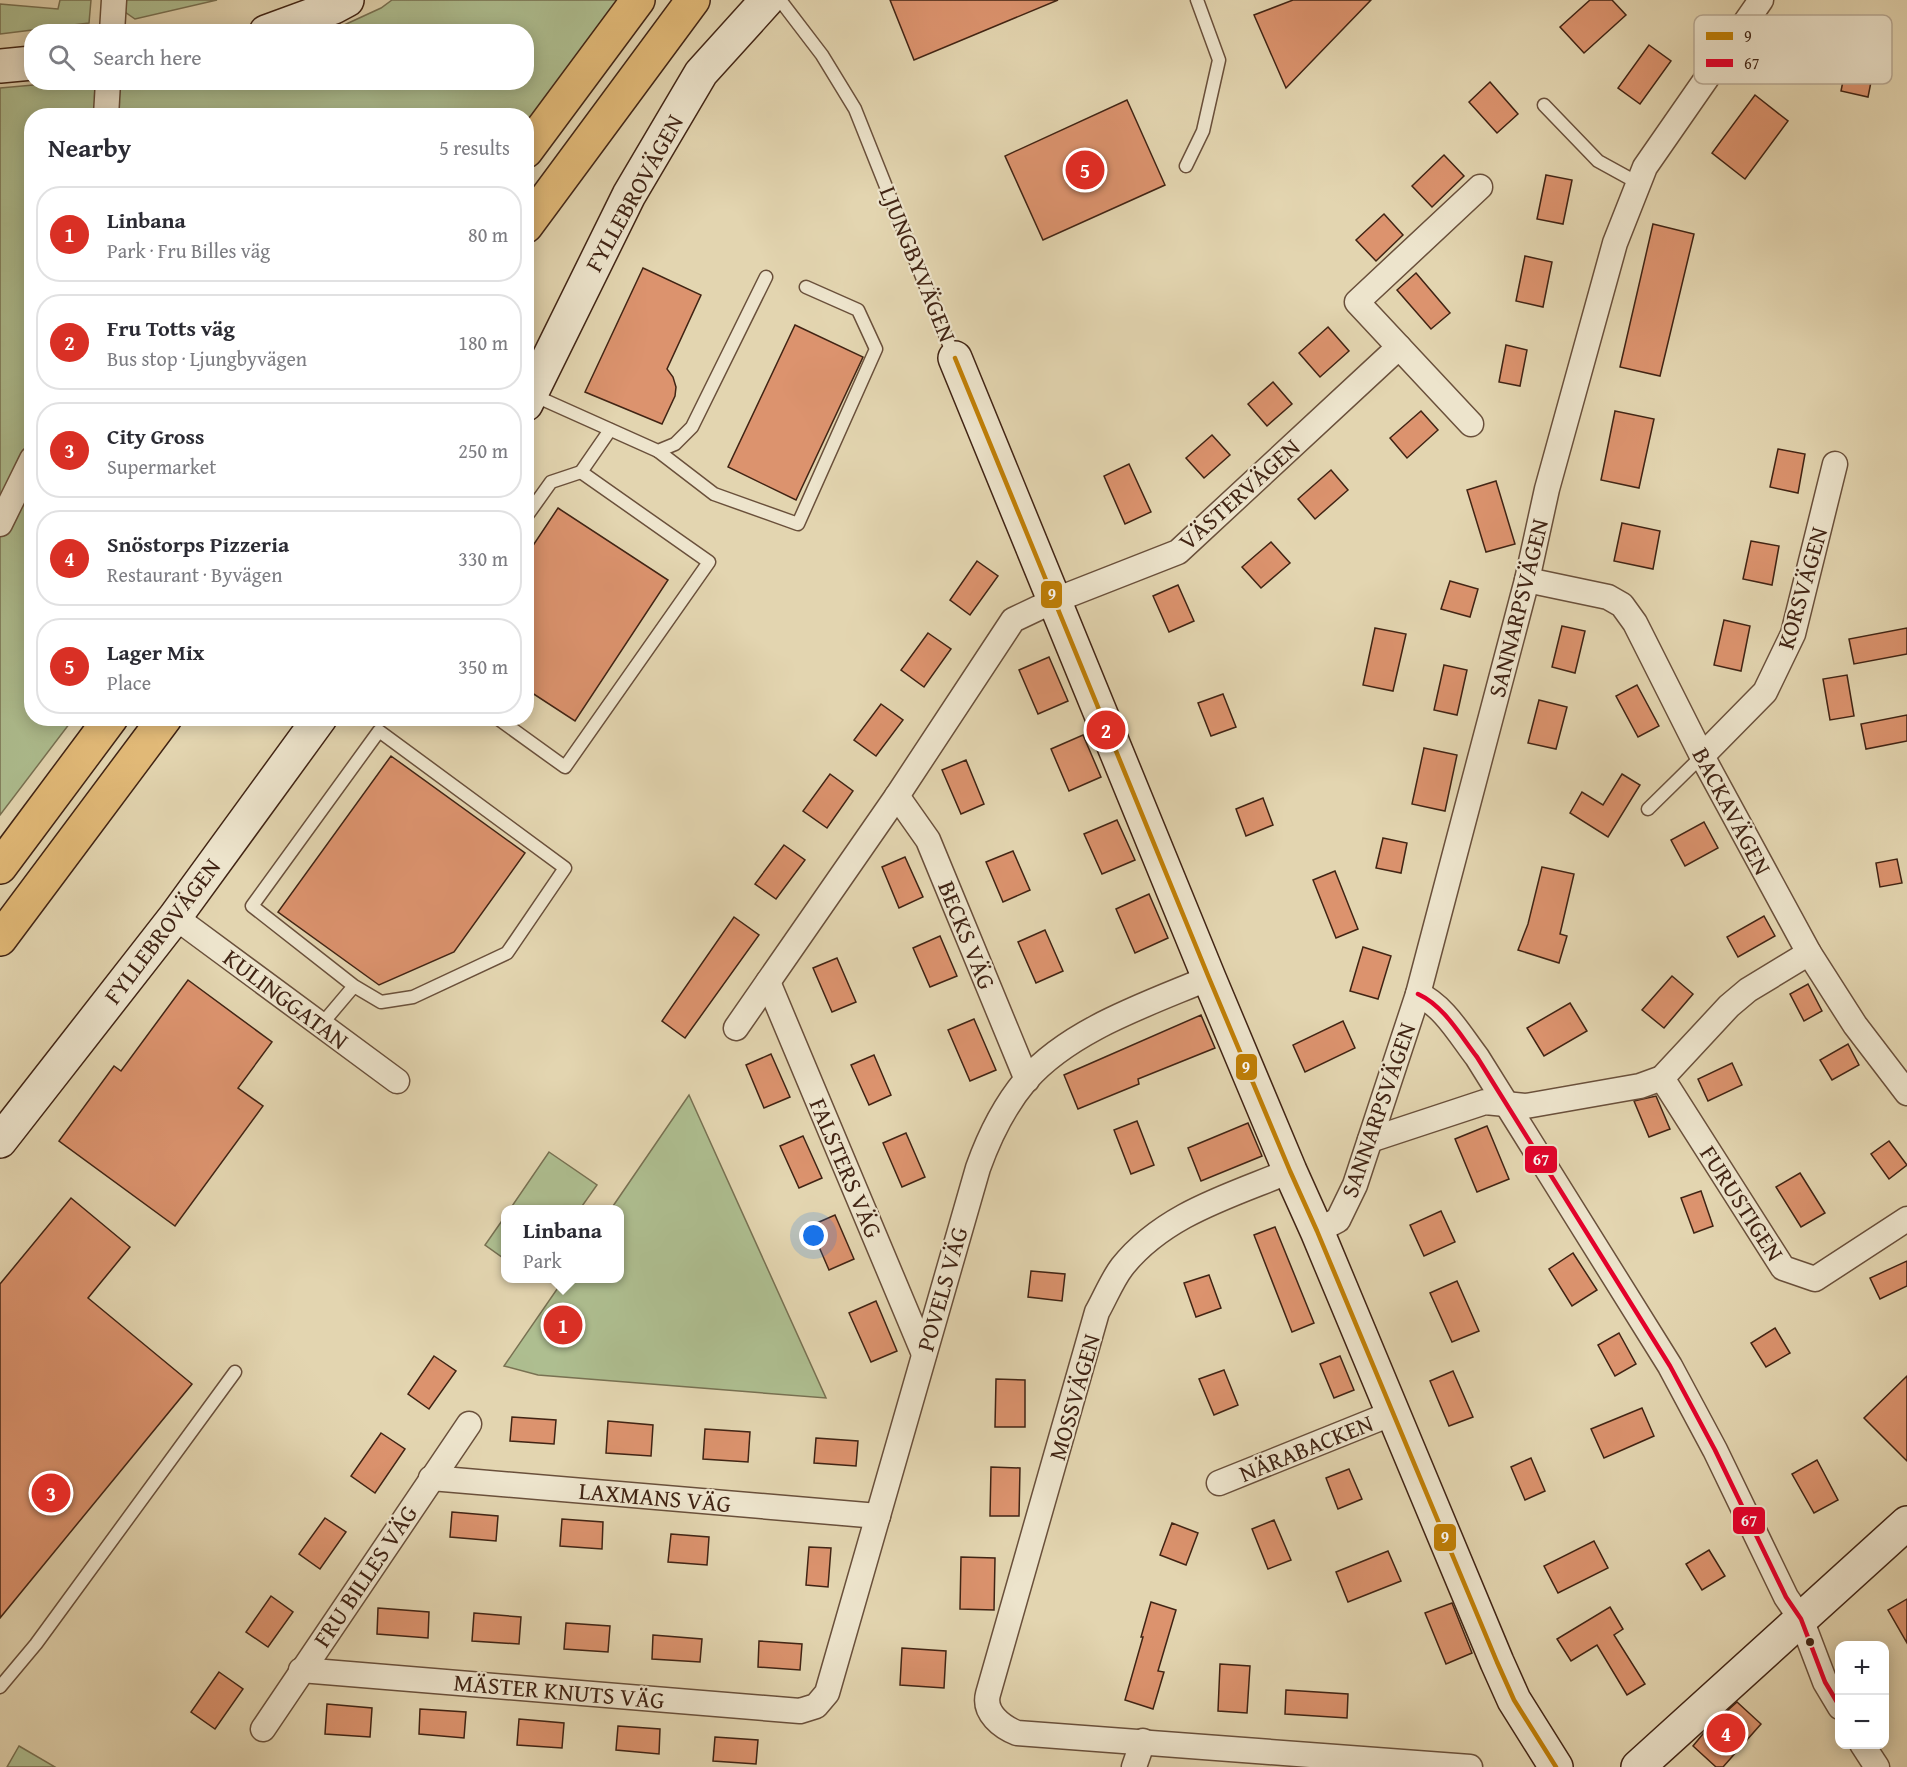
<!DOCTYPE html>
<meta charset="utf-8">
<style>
:root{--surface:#fff;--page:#f7f7f7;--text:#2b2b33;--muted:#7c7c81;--line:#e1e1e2;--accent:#d93025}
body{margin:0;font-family:"Gentium Book Plus",serif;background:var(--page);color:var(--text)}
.controls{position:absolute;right:18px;bottom:18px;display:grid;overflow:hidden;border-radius:12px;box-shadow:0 3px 15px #0003}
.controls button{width:54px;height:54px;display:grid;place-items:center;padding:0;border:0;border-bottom:2px solid var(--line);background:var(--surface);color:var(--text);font:30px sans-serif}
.you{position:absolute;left:814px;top:1236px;width:21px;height:21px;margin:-15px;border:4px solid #fff;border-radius:50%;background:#1a73e8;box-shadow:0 0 0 9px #1a73e833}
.badge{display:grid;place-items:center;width:39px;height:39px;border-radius:50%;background:var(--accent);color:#fff;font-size:20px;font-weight:700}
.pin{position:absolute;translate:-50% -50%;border:3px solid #fff;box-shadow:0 2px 6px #0006}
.popup{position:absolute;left:501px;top:1205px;width:123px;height:78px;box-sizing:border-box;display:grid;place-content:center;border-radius:12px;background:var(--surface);filter:drop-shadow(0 2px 4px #0005);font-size:20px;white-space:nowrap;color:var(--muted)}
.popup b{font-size:22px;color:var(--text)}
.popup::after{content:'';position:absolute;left:50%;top:100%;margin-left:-12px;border:12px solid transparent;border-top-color:var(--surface)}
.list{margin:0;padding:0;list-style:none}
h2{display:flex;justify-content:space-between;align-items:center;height:78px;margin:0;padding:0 24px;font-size:26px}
h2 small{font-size:20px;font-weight:400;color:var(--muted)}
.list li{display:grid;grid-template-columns:39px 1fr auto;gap:18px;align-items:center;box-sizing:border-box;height:96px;margin:0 12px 12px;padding:0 12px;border:2px solid var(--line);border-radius:24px}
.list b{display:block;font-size:22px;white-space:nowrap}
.list p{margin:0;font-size:20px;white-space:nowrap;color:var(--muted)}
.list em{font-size:20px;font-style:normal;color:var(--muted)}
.icon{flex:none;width:33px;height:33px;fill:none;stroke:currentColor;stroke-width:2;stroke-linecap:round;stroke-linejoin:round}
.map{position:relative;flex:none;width:1907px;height:1767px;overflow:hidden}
.search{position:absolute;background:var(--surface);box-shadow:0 3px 15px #0003;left:24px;top:24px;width:510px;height:66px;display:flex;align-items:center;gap:15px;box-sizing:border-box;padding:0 21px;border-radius:24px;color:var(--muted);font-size:22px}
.panel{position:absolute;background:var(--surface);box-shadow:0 3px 15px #0003;left:24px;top:108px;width:510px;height:618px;border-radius:24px}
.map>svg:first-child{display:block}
.green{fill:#aebe90;stroke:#787152;stroke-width:1.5}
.building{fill:#dc936e;stroke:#412414;stroke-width:1.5}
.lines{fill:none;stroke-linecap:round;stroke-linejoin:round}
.lane-casing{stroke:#6a503b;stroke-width:15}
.street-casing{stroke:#6a503b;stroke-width:27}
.secondary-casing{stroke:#412414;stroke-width:36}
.highway-casing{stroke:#412414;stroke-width:36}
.lane{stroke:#ede4cc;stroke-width:12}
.street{stroke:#ede4cc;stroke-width:24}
.secondary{stroke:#ede4cc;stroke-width:33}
.highway{stroke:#e2ba78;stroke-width:33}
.bus-1-casing{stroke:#ede4cc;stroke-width:9}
.bus-2-casing{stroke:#ede4cc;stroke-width:9}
.bus-1{stroke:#c07f06;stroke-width:4.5}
.bus-2{stroke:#e4002b;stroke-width:4.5}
.bus-dot{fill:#412414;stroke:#ede4cc;stroke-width:2}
.labels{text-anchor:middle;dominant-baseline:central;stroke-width:4.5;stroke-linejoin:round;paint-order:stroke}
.street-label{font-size:24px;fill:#412414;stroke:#ede4cc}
.key{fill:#ede4cc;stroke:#b9aa95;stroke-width:1.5}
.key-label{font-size:16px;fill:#412414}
.line-badge{stroke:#ede4cc;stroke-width:2}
.badge-label{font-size:16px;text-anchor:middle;font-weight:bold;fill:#fff}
</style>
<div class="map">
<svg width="1907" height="1767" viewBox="0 0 1907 1767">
<rect width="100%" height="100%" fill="#e3d5b0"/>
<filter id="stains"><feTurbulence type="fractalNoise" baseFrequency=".00333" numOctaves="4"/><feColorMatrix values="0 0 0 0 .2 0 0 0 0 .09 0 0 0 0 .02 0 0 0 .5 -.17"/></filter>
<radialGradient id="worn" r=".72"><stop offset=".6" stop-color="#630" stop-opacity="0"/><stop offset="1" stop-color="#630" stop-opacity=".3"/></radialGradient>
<g class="green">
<polygon points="60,0 91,0 89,23 0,34 0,4 58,9"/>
<polygon points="123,0 217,0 135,19 125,12"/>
<polygon points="392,0 620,0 527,123 526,116 32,116 32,718 73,719 0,815 0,88 67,82 526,82 526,32 331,31 381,8"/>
<polygon points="689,1095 826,1398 538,1375 504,1366 564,1279 620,1278 620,1210 611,1209"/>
<polygon points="549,1152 597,1185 580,1209 510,1209"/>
<polygon points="506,1215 506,1260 485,1245"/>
<polygon points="19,1746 55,1767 7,1767"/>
</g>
<g class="building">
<polygon points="890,0 1058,0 914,60"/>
<polygon points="1293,0 1371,0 1286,88 1254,15"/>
<polygon points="1590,0 1612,0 1626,15 1584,53 1560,27"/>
<polygon points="1649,45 1671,61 1640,104 1618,88"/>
<polygon points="1849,51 1876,57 1868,97 1841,91"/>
<polygon points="1490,82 1518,114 1497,133 1469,102"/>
<polygon points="1755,95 1788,121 1745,179 1712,153"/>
<polygon points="1127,100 1165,185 1043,240 1005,156"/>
<polygon points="1444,155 1464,176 1432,207 1412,186"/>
<polygon points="1546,175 1572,180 1563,224 1537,219"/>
<polygon points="1384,214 1403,235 1376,261 1356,240"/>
<polygon points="1653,224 1694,234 1660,376 1620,367"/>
<polygon points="1525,256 1552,262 1543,307 1516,301"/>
<polygon points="643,268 701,295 667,369 673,377 676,387 675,396 662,424 585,392"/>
<polygon points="1416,273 1450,313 1431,329 1397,290"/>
<polygon points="795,325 863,357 796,500 728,467"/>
<polygon points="1328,327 1349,351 1320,377 1299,353"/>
<polygon points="1506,345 1527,350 1520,386 1499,382"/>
<polygon points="1273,382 1292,404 1267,426 1248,404"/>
<polygon points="1421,411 1438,430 1407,458 1390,438"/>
<polygon points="1615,411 1654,419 1639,488 1601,480"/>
<polygon points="1212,435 1230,455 1204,478 1186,458"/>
<polygon points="1778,449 1805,454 1798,493 1770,487"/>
<polygon points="1129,464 1151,512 1125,524 1104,476"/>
<polygon points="1331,470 1348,490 1315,519 1298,499"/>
<polygon points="1496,481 1515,544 1486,552 1467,490"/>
<polygon points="558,508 668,580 575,721 526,689 526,556"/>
<polygon points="1622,523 1660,531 1653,569 1614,561"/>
<polygon points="1751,541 1779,546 1772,585 1743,579"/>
<polygon points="1271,542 1290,563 1261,588 1242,567"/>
<polygon points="977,561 998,576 970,615 950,600"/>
<polygon points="1450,581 1478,589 1470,617 1441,609"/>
<polygon points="1178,585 1194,621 1169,632 1153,596"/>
<polygon points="1724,620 1750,626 1741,671 1714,665"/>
<polygon points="1562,626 1585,631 1575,673 1552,667"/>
<polygon points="1375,628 1406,634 1393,691 1363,685"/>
<polygon points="1907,628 1907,654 1854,664 1849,639"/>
<polygon points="928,633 951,649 924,687 901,670"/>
<polygon points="1049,657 1068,701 1038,714 1019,670"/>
<polygon points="1444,665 1467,670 1457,715 1434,710"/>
<polygon points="1847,675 1854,716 1830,720 1823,679"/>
<polygon points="1637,685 1659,726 1638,737 1616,696"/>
<polygon points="1223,694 1236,727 1211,736 1198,703"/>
<polygon points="1539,700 1567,707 1556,749 1528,743"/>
<polygon points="881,704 903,720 876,756 854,740"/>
<polygon points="1907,715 1907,741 1866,749 1861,724"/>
<polygon points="1083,735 1101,777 1069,791 1051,749"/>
<polygon points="1424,748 1457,755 1445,811 1412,804"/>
<polygon points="391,756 525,853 454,952 379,985 278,912"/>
<polygon points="966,760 984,804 961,814 942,770"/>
<polygon points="830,774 853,791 827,828 803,811"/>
<polygon points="1622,774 1640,785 1608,837 1570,813 1582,792 1603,805"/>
<polygon points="1263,798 1273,825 1246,836 1236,809"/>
<polygon points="1117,820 1135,860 1102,874 1084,834"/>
<polygon points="1704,822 1718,848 1685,866 1671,840"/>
<polygon points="1383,838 1407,843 1401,873 1376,868"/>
<polygon points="784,845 805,860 776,899 755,884"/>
<polygon points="1013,851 1030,890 1003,902 986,862"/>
<polygon points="905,857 923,897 899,908 882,867"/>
<polygon points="1897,859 1902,883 1880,887 1876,863"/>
<polygon points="1542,867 1574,874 1560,934 1567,936 1559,963 1518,950 1528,924"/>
<polygon points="1335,871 1358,929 1336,938 1313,880"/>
<polygon points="1149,894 1168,938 1135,953 1116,909"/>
<polygon points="1764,916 1775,936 1738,957 1727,937"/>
<polygon points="734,917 759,935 685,1038 662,1021"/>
<polygon points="1045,930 1063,971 1036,983 1018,942"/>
<polygon points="940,936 957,976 930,987 913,948"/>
<polygon points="1363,947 1391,956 1378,999 1350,991"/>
<polygon points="837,958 856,1002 832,1012 813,968"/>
<polygon points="1672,976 1693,994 1664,1028 1642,1010"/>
<polygon points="188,980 272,1042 238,1088 263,1106 175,1226 59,1141 114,1066 121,1071"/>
<polygon points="1808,984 1822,1011 1804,1021 1790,994"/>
<polygon points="1570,1003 1587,1031 1544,1056 1527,1028"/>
<polygon points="1201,1015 1215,1048 1138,1079 1139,1084 1078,1109 1064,1075"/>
<polygon points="974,1019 996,1070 970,1081 948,1030"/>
<polygon points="1343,1021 1355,1048 1305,1072 1293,1045"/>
<polygon points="1848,1044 1859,1065 1832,1080 1820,1060"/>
<polygon points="771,1054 790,1097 764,1108 746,1065"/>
<polygon points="874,1055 891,1095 869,1105 851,1065"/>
<polygon points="1732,1063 1742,1085 1708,1101 1698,1079"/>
<polygon points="1656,1096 1670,1129 1649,1137 1634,1101"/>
<polygon points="1137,1121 1154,1165 1131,1174 1114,1130"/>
<polygon points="1248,1123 1262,1156 1201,1181 1188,1148"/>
<polygon points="1487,1126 1509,1179 1477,1192 1455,1139"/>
<polygon points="906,1133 925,1177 902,1187 883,1143"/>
<polygon points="803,1136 822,1178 799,1188 780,1146"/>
<polygon points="1889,1141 1907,1165 1889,1179 1871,1154"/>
<polygon points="1800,1173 1825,1213 1801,1227 1776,1187"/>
<polygon points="1701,1191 1713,1226 1694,1233 1681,1198"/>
<polygon points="71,1198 130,1247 88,1298 192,1384 0,1618 0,1284"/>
<polygon points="1441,1211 1455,1242 1424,1256 1410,1225"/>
<polygon points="835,1215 854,1259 829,1270 810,1226"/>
<polygon points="1275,1227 1314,1323 1292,1332 1254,1235"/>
<polygon points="1573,1253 1597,1290 1572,1306 1549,1269"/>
<polygon points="1907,1261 1907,1286 1880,1299 1870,1278"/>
<polygon points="1031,1271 1065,1274 1062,1301 1028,1297"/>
<polygon points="1209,1275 1221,1308 1196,1317 1184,1283"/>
<polygon points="1457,1281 1479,1331 1452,1342 1430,1293"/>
<polygon points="876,1301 897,1351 871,1362 849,1313"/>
<polygon points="1775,1328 1790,1353 1766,1367 1751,1343"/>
<polygon points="1619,1333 1636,1364 1615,1376 1598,1345"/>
<polygon points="434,1356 456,1371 429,1409 408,1394"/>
<polygon points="1340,1356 1354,1390 1334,1398 1320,1364"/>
<polygon points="1224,1370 1238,1405 1214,1415 1199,1379"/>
<polygon points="1453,1371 1473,1417 1449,1426 1430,1381"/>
<polygon points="1907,1376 1907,1461 1864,1418"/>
<polygon points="996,1379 1025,1380 1025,1427 995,1427"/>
<polygon points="1642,1408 1654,1436 1604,1458 1591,1429"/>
<polygon points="512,1417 556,1420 554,1444 510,1441"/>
<polygon points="608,1421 653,1425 651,1456 606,1453"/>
<polygon points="705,1429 750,1432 748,1462 703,1459"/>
<polygon points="381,1433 405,1449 375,1493 351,1476"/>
<polygon points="816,1438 858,1441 856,1466 814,1463"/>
<polygon points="1531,1458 1545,1491 1525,1500 1511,1467"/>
<polygon points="1817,1460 1838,1500 1814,1513 1792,1474"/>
<polygon points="991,1467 1020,1468 1019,1516 990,1516"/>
<polygon points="1349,1469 1362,1499 1338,1509 1326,1478"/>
<polygon points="452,1512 498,1516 496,1541 450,1537"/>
<polygon points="325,1518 346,1532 320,1569 299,1554"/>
<polygon points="562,1519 603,1522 602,1549 560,1546"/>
<polygon points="1274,1520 1291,1560 1268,1569 1252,1529"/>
<polygon points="1172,1523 1198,1533 1186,1565 1160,1555"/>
<polygon points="671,1534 709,1537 707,1565 668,1562"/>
<polygon points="1594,1541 1608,1568 1558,1593 1544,1566"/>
<polygon points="809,1547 831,1548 828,1587 806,1585"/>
<polygon points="1709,1550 1725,1576 1702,1590 1686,1564"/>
<polygon points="1388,1551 1401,1581 1348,1602 1336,1572"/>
<polygon points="961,1557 995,1558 994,1610 960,1609"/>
<polygon points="271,1596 293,1612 268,1647 246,1632"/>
<polygon points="1907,1599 1907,1643 1888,1610"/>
<polygon points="1151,1602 1176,1610 1158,1671 1164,1672 1153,1709 1125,1700 1143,1637 1141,1637"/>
<polygon points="1452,1603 1472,1653 1446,1664 1425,1613"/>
<polygon points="1610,1607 1623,1629 1614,1635 1645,1684 1627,1695 1597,1645 1571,1661 1557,1639"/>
<polygon points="378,1608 429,1612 428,1638 377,1634"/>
<polygon points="474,1613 521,1617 519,1644 472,1641"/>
<polygon points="566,1623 610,1626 608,1652 564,1649"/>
<polygon points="653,1635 702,1639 700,1662 652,1659"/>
<polygon points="759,1641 802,1644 800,1670 758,1667"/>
<polygon points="902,1648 946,1651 944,1688 900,1685"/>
<polygon points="1220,1664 1250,1666 1247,1713 1218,1711"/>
<polygon points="219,1672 243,1689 215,1729 191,1712"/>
<polygon points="1286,1690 1348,1694 1347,1718 1285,1714"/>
<polygon points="1737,1702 1761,1724 1723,1767 1716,1767 1693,1746 1707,1729"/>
<polygon points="327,1704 372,1708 370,1737 325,1734"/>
<polygon points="420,1709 466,1712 464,1738 419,1734"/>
<polygon points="519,1719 564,1723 562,1748 517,1745"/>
<polygon points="618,1726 660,1729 659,1754 616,1750"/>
<polygon points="715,1737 758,1740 756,1764 713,1761"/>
</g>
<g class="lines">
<g class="lane-casing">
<g id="lane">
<polyline points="780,0 822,55 855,109 954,357"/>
<polyline points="1544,105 1598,161 1638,183"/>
<polyline points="1186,166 1203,131 1219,60 1197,0"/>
<polyline points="533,395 658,451 675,444 692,427 766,277"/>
<polyline points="658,451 714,494 798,524 876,349 858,310 806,287"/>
<polyline points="526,517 551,482 581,472 610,430"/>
<polyline points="497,718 565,767 709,562 581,472"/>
<polyline points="1648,809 1702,756"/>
<polyline points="321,1025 354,986 381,1002 413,997 507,953 565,868 379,731 252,906 354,986"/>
<polyline points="0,1687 36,1644 235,1372"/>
</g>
</g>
<g class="street-casing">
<g id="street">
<polyline points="112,32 114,0"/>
<polyline points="106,116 108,82"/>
<polyline points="1399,347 1357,302 1480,187"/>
<polyline points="0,524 32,459"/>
<polyline points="1527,580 1608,597 1622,605 1635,623 1702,756 1809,953 1855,1025 1907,1093"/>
<polyline points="1702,756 1765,692 1793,634 1835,464"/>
<polyline points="897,796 928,840 1027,1080"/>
<polyline points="175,917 397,1081"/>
<polyline points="768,982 924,1354"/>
<path d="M1418,994C1444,1006 1460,1035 1477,1057L1670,1366L1715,1450L1786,1597L1801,1619L1825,1682L1840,1707"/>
<polyline points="736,1028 897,796 1013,620 1053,601 1178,552 1399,347 1471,424"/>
<polyline points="1662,1078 1783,1268 1815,1279 1907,1219"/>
<polyline points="1370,1140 1485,1102 1526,1106 1640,1086 1662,1078 1729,1006 1748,990 1809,953"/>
<path d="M1290,1171C1230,1196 1164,1214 1122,1267C1112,1280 1105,1298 1097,1312L988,1694C983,1713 1002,1727 1017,1733L1470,1767"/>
<polyline points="1317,1231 1338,1220 1355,1185 1418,994 1527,580 1547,489 1615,243 1645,167 1761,0"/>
<polyline points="431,1478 878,1516"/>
<polyline points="1219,1483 1393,1413"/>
<path d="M301,1670L800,1711L816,1706L827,1693L978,1168C989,1137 1005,1105 1026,1080C1071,1029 1148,1004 1209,978"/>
<polyline points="263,1729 469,1424"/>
<polyline points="1862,1744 1877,1767"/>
<polyline points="1134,1767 1143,1741"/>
</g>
</g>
<g class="secondary-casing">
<g id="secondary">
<polyline points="266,32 334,7 347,0"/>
<polyline points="0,66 32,63"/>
<polyline points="955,358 1209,978 1290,1171 1317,1231 1497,1662 1514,1700 1556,1767"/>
<polyline points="526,404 629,195 701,73 767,0"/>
<polyline points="0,1141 175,917 320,718"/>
<polyline points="1638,1767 1907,1523"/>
</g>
</g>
<g class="highway-casing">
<g id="highway">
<polyline points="526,151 638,0"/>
<polyline points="526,226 693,0"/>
<polyline points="0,867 111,718"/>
<polyline points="0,939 165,718"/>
</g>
</g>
<use href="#lane" class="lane"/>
<use href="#street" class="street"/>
<use href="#secondary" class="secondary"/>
<use href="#highway" class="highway"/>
<g class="bus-1-casing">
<polyline id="bus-1" points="955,358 1209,978 1290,1171 1317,1231 1497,1662 1514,1700 1556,1767"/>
</g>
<g class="bus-2-casing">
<path id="bus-2" d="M1418,994C1444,1006 1460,1035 1477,1057L1670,1366L1715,1450L1786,1597L1801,1619L1825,1682L1840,1707"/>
</g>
<use href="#bus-1" class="bus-1"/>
<use href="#bus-2" class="bus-2"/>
</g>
<circle class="bus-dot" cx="1810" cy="1642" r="5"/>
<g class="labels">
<g class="street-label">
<text transform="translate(634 193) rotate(-61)">FYLLEBROVÄGEN</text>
<text transform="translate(918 264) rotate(68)">LJUNGBYVÄGEN</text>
<text transform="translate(1239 494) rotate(-42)">VÄSTERVÄGEN</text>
<text transform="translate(1802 588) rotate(-74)">KORSVÄGEN</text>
<text transform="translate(1518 608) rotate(-76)">SANNARPSVÄGEN</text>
<text transform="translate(1732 811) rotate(62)">BACKAVÄGEN</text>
<text transform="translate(162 931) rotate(-53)">FYLLEBROVÄGEN</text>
<text transform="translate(967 935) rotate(68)">BECKS VÄG</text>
<text transform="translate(286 999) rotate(37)">KULINGGATAN</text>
<text transform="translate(1378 1110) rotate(-71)">SANNARPSVÄGEN</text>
<text transform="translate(846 1168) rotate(67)">FALSTERS VÄG</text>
<text transform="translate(1742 1203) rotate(57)">FURUSTIGEN</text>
<text transform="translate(942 1289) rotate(-74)">POVELS VÄG</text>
<text transform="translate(1074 1397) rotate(-74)">MOSSVÄGEN</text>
<text transform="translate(1306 1448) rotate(-22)">NÄRABACKEN</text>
<text transform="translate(655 1497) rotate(5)">LAXMANS VÄG</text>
<text transform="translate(365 1576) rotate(-56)">FRU BILLES VÄG</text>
<text transform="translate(559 1691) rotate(5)">MÄSTER KNUTS VÄG</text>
</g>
</g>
<rect x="1694" y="15" width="198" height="69" rx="9" class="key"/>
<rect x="1706" y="32" width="27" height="8" fill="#c07f06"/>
<rect x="1706" y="59" width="27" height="8" fill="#e4002b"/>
<g class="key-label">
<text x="1744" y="42">9</text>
<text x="1744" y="69">67</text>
</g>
<g class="line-badge">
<rect x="1040" y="580" width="23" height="29" rx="6" fill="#c07f06"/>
<rect x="1235" y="1053" width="23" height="28" rx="6" fill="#c07f06"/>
<rect x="1524" y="1145" width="34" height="29" rx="6" fill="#e4002b"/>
<rect x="1732" y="1506" width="34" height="29" rx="6" fill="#e4002b"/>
<rect x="1433" y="1523" width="24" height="29" rx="6" fill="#c07f06"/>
</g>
<g class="badge-label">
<text x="1052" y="600">9</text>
<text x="1246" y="1073">9</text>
<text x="1541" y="1165">67</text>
<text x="1749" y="1526">67</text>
<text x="1445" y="1543">9</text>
</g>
<rect width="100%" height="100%" filter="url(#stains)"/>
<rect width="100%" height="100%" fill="url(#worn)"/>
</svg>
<div class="controls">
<button>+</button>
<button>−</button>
</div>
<div class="you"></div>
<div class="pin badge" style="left:563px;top:1325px">1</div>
<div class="popup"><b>Linbana</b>Park</div>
<div class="pin badge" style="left:1106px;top:730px">2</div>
<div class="pin badge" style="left:51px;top:1493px">3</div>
<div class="pin badge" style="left:1726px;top:1733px">4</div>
<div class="pin badge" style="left:1085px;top:170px">5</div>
<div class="search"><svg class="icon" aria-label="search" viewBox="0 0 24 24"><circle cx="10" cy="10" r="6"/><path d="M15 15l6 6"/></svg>Search here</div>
<section class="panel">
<h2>Nearby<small>5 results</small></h2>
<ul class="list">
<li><span class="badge">1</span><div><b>Linbana</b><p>Park · Fru Billes väg</p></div><em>80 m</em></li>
<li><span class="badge">2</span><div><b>Fru Totts väg</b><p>Bus stop · Ljungbyvägen</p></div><em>180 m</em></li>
<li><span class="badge">3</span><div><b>City Gross</b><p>Supermarket</p></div><em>250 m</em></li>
<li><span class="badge">4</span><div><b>Snöstorps Pizzeria</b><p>Restaurant · Byvägen</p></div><em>330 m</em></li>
<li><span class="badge">5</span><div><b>Lager Mix</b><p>Place</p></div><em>350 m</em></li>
</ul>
</section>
</div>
